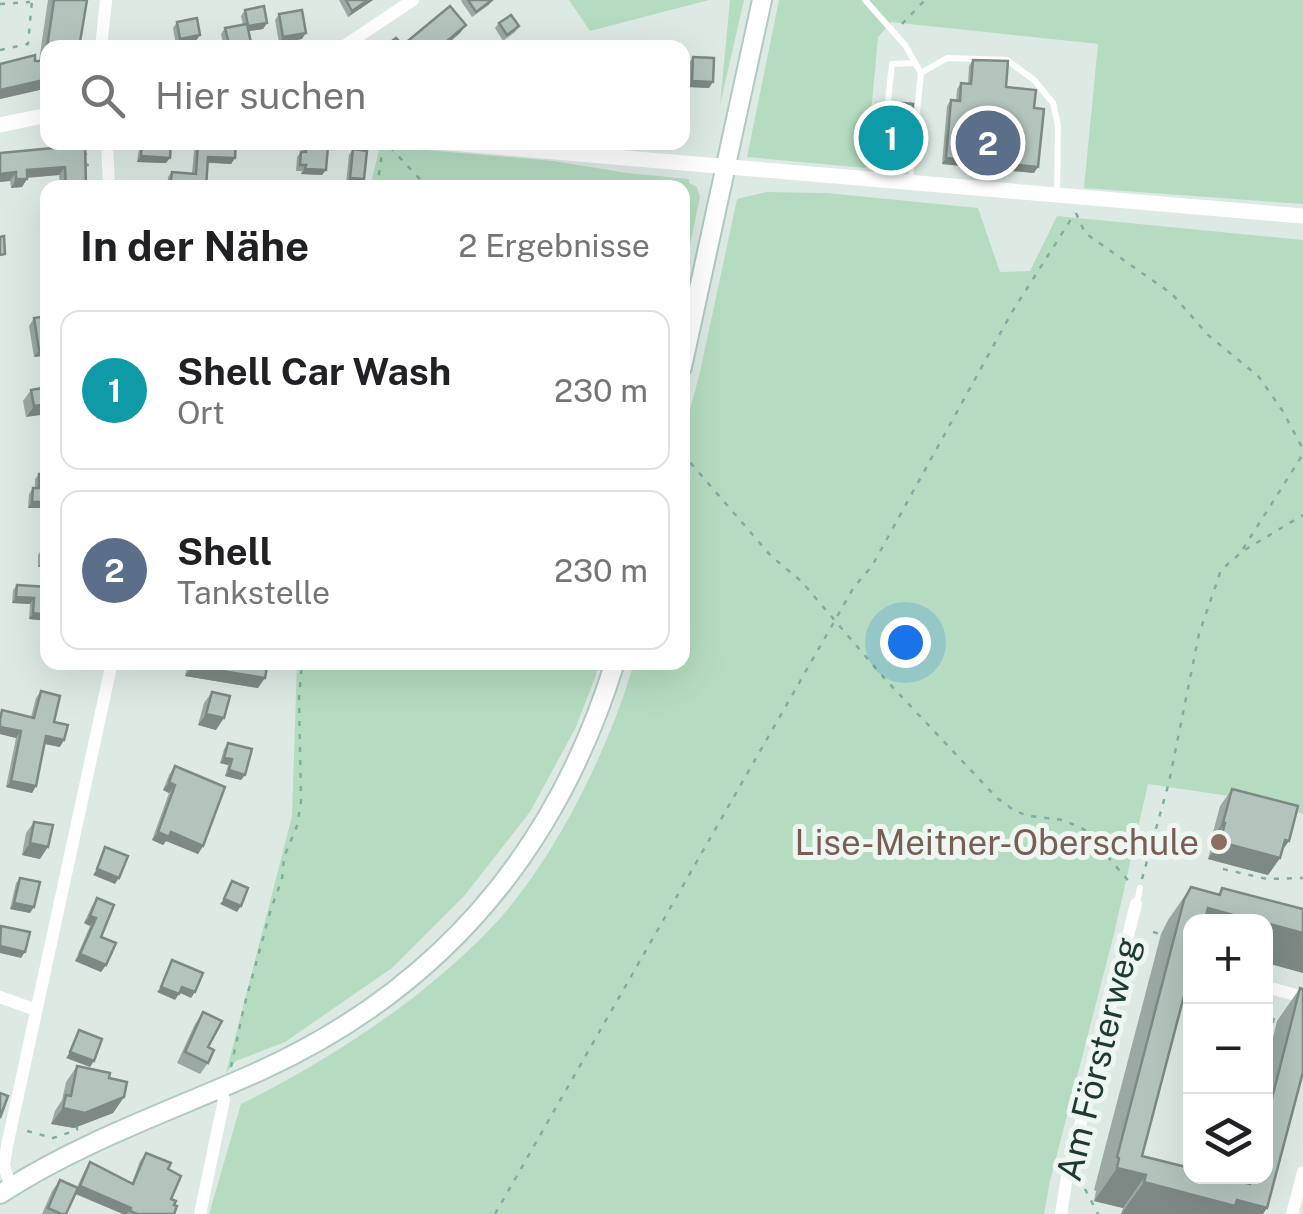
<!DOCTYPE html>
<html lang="de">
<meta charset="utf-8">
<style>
:root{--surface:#fff;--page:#f6f6f6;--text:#202124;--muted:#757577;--line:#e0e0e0;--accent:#804a38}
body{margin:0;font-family:"Public Sans",sans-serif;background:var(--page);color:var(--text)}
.controls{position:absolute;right:30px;bottom:30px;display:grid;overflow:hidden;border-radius:20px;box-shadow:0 10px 40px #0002}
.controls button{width:90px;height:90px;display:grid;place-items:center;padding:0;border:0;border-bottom:2px solid var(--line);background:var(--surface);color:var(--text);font:50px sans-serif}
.you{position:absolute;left:905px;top:642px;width:35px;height:35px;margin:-25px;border:8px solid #fff;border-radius:50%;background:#1a73e8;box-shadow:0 0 0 15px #1a73e833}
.badge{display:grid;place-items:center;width:65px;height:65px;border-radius:50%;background:var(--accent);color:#fff;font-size:32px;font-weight:700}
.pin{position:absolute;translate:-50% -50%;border:5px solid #fff;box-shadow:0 2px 10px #0006}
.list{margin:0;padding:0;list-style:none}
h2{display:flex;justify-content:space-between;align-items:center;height:130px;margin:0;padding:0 40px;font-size:42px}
h2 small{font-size:32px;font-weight:400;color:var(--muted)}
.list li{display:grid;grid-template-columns:65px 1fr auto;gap:30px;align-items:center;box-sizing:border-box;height:160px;margin:0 20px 20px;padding:0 20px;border:2px solid var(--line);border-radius:20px}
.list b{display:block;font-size:38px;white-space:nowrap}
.list p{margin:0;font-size:32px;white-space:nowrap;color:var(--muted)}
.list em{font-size:32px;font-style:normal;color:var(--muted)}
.icon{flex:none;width:55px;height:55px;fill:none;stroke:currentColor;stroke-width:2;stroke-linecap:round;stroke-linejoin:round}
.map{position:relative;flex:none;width:1303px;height:1214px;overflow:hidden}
.search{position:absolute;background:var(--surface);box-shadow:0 10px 40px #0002;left:40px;top:40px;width:650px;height:110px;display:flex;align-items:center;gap:25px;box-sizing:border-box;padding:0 35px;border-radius:20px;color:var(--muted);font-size:38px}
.panel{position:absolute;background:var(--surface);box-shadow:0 10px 40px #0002;left:40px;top:180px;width:650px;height:490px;border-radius:20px}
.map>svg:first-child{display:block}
.green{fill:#b5dcc0}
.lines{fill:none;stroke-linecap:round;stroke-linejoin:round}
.secondary-casing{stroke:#b0cac1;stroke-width:22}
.path{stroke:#7daea0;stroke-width:2.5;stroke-dasharray:5 8;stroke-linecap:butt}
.service{stroke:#fff;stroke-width:6}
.minor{stroke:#fff;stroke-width:12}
.tertiary{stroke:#fff;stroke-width:15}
.secondary{stroke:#fff;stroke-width:18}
.wall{fill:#9aa9a3}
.shaded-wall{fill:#7d8984}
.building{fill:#b3c4bd;stroke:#7d8984;stroke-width:2.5}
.education-dot{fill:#8d6e63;stroke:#eef6f2;stroke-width:4}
.labels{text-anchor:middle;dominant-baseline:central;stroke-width:10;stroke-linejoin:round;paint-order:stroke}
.education-label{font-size:35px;fill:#785e54;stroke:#eef6f2;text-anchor:end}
.street-label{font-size:35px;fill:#1f3933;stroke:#eef6f2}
</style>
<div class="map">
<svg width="1303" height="1214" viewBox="0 0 1303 1214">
<rect width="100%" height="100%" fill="#ddeae4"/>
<g class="green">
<polygon points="569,0 709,0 590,31"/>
<polygon points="730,0 744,0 720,105"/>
<polygon points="779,0 1303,0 1303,204 1084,188 1098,44 891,22 878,37 866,168 747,157"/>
<polygon points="380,146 553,161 627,173 689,179 689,183 697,187 700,197 683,278 682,188 370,187"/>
<path d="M766,192L827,193L978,208L1000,272L1030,271L1057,216L1303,240V814L1256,800L1148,784L1114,934L1050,1181L1044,1214H209L241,1104C328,1061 422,1000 490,929C553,864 609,749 634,663L682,662L683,436L700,372L737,199Z"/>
<polygon points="297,663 599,663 595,678 575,729 530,812 465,895 392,968 285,1042 236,1061 226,1073 292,816"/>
</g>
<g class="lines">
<g class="secondary-casing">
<g id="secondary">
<polyline points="682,367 762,0"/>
<path d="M0,1194C81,1141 174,1110 262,1070C441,988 557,850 615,662"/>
</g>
</g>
<g class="path">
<polyline points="0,4 30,2"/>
<polyline points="902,24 925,0"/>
<polyline points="308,48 322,45"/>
<polyline points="321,48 330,41"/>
<polyline points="0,50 28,44 32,0"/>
<polyline points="43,93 46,103"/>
<polyline points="86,142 86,154"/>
<polyline points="352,145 352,143"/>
<polyline points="390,147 428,188"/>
<polyline points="82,155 86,154 86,165 94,165"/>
<polyline points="377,188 383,146"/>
<polyline points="1076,213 1085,233 1172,294 1208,335 1259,377 1282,410 1303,449"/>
<polyline points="682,446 683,444"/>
<polyline points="682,453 771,556 801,581 885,679 997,798 1015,811 1029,816 1063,820 1085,830 1132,885"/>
<polyline points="1243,549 1303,454"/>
<polyline points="1223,869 1267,879 1303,878"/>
<polyline points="1142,879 1169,782 1199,634 1221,570 1243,551 1303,515"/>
<polyline points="1153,932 1161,934"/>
<polyline points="1266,1048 1274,1018 1277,1019"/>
<polyline points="231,1067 244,1007 271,909 282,879 284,857 297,826 301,801 299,699 302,662"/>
<polyline points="27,1131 53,1138 77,1130 77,1127"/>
<polyline points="1085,1189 1098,1214"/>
<polyline points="495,1214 854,587 872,566 1012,312 1075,213"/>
</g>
<g class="service">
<polyline points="865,0 905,45 921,73 910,181"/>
<polyline points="921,73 947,58 1007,60 1034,80 1053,103 1058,125 1057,194"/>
<polyline points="913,161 889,159 883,149 892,64 915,63"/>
<polyline points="1137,903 1140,888"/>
</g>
<g class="minor">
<polyline points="101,48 106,0"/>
<polyline points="341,48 413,0"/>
<polyline points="107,142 109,188"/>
<polyline points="1266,987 1303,997"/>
<polyline points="0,997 36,1010"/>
<polyline points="11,1187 4,1166 7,1146 112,662"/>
<polyline points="200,1214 224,1100 220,1088"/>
<polyline points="1061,1214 1067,1177 1136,904"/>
<polyline points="1292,1214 1303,1172"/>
</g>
<g class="tertiary">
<polyline points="0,125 48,115"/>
<polyline points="438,142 1303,216"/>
</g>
<use href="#secondary" class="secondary"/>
</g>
<g class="wall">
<polygon points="48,0 87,0 48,48 48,88 0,99 0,64 39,61"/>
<polygon points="339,0 373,0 348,17"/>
<polygon points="462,0 492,0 489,5 472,17 461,1"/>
<polygon points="245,10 267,23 263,29 248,31 251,43 248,48 224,48 221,34 225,28 243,25 241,16"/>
<polygon points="279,14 302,39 279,43 275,20"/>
<polygon points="177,22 196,41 176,45 173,28"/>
<polygon points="499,23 519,26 515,32 503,41 495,28"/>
<polygon points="693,57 709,88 688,87 689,63"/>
<polygon points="973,60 1034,108 1034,173 942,164 947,106 951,100 956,101 957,89 961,83 968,84 969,66"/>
<polygon points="902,103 906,151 891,150 890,147 893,119"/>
<polygon points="58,142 85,142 86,188 60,188 59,175 27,178 22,187 11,188 10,181 0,182 58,148"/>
<polygon points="140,142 171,142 166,163 137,162"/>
<polygon points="195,142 236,142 235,158 231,164 208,163 206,188 167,188 168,177 172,172 192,173"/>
<polygon points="306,145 322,175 301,174 302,171 296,171 297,157"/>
<polygon points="353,149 364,179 360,185 346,183 349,155"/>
<polygon points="48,316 48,355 34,357 29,326 34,318"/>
<polygon points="48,387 26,417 23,401 31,390"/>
<polygon points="45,427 48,427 48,450 40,449 41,433"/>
<polygon points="39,474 48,474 48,567 38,567 38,555 42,549 46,549 46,508 28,508 29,494 33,488 35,488 35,479"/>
<polygon points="17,585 48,587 48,621 29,619 30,604 12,603 13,590"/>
<polygon points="188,662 268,662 258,688 185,676"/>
<polygon points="41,691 54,722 60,747 44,744 36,786 32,793 6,787 16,738 0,734 0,713 2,710 31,717 36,698"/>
<polygon points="212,692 216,730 198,725 204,703"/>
<polygon points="228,743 245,775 241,780 225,776 228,765 220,763 224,749"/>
<polygon points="175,766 203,846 198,854 166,841 163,845 152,840 169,793 163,790 169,775"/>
<polygon points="1232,789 1282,850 1280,858 1268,875 1208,859 1213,840 1211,840 1220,806"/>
<polygon points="34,822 40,859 22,855 26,833"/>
<polygon points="20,878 30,913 10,909 16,883"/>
<polygon points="1191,887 1218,894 1222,888 1303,909 1190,922 1142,1156 1236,1180 1237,1176 1266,1176 1266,1066 1277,1021 1300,988 1263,1214 1121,1214 1123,1208 1094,1201 1096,1191 1094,1190 1161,934 1168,920"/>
<polygon points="97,898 106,965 101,972 75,961 90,926 84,923 92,906"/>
<polygon points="203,1012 208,1047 208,1063 200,1074 177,1063 195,1024"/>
<polygon points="77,1066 109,1078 124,1097 113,1113 74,1128 51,1124 55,1111 62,1100 66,1082"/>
<polygon points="146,1153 168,1169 174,1214 123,1214 75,1194 66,1214 42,1214 52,1191 60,1180 77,1187 85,1170 90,1162 132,1183 140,1161"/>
</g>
<g class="shaded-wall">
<polygon points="368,0 373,0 348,17 352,11"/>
<polygon points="267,23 263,29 244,32 248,26"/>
<polygon points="466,25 460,33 443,48 439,48"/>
<polygon points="306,33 302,39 279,43 283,37"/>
<polygon points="200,35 196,41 176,45 180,39"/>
<polygon points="48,79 48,88 0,99 0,90"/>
<polygon points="692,81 713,82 709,88 688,87"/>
<polygon points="895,144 910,145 906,151 891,150"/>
<polygon points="141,156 170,158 166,163 137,162"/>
<polygon points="208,157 235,158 231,164 204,162"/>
<polygon points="946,158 1038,167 1034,173 942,164"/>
<polygon points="65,167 59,175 21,178 27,170"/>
<polygon points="305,169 326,170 322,175 301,174"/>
<polygon points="16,172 10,181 0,182 0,174"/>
<polygon points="350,178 364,179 360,185 346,183"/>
<polygon points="16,179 27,179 22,187 11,188"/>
<polygon points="48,349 48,355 34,357 39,350"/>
<polygon points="48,404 48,414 26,417 34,406"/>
<polygon points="44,444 48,444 48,450 40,449"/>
<polygon points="32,502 48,502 48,506 46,508 28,508"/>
<polygon points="42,562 48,562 48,567 38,567"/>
<polygon points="16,597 34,598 30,604 12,603"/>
<polygon points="33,613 48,615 48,621 29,619"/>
<polygon points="192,666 265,678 258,688 185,676"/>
<polygon points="206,714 224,718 216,730 198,725"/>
<polygon points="0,727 21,731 16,738 0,734"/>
<polygon points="46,736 64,740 60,747 41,743"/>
<polygon points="224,758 232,759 228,765 220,763"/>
<polygon points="229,770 245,775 241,780 225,776"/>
<polygon points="11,781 36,786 32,793 6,787"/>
<polygon points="169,782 175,785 169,793 163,790"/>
<polygon points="1223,823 1225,823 1213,840 1211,840"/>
<polygon points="158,832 171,832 203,846 198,854 166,841 163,845 152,840"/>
<polygon points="1285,840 1289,841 1277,858 1280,858 1268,875 1208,859 1220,842"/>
<polygon points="30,843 48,847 40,859 22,855"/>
<polygon points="97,869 119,878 115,884 93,875"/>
<polygon points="224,899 241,906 237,912 220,904"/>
<polygon points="14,903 34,907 30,913 10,909"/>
<polygon points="1208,908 1258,922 1198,922"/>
<polygon points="90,916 96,918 90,926 84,923"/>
<polygon points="1266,923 1303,933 1303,973 1266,963"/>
<polygon points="0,946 25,952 21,958 0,953"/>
<polygon points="80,954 106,965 101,972 75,961"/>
<polygon points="161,987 179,994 175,1000 157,992"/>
<polygon points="182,987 195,992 191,998 178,992"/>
<polygon points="70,1052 94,1061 90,1067 66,1058"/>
<polygon points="124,1097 113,1113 74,1128 51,1124 63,1108"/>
<polygon points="1117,1168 1146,1175 1123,1208 1094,1201"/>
<polygon points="1144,1182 1237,1200 1267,1208 1263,1214 1121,1214"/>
<polygon points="80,1186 131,1208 127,1214 123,1214 74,1193"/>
</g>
<g class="building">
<polygon points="54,0 87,0 79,48 48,48 48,79 0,90 0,64 35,55 35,61 45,61"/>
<polygon points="346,0 368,0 352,11"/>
<polygon points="468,0 492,0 476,12"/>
<polygon points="264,6 267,23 248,26 245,10"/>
<polygon points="450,6 466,25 439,48 383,48 396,38 403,45"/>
<polygon points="302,10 306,33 283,37 279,14"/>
<polygon points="511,15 519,26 507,35 499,23"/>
<polygon points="197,18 200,35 180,39 177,22"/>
<polygon points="247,24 251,43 230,48 225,28"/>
<polygon points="693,57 714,58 713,82 692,81"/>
<polygon points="973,60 1008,61 1006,87 1036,90 1034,108 1044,109 1038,167 946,158 951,100 960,101 961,83 971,84"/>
<polygon points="902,103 913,104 910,145 895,144 894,142 897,113 901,114"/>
<polygon points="64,142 85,142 86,188 66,188 65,167 27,170 27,179 16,179 16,172 0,174 0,153 64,147"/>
<polygon points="142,142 171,142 170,158 141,156"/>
<polygon points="198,142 236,142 235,158 208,157 206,188 170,188 172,172 196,174"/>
<polygon points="306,145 328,146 326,170 305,169 306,165 300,165 301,152 306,152"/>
<polygon points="353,149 367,151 364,179 350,178"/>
<polygon points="4,236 5,254 0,255 0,237"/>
<polygon points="48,316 48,349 39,350 34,318"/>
<polygon points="48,387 48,404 34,406 31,390"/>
<polygon points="45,427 48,427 48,444 44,444"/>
<polygon points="39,474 48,474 48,502 32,502 33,488 39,488"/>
<rect x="42" y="549" width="6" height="13"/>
<polygon points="17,585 48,587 48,615 33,613 34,598 16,597"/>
<polygon points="192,662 268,662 265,678 192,666"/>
<polygon points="41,691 60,696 54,722 68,725 64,740 46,736 36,786 11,781 21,731 0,727 0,720 2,710 34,718"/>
<polygon points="212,692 230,696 224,718 206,714"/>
<polygon points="228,743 252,749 245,775 229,770 232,759 224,758"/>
<polygon points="175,766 225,787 203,846 171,832 169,837 158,832 175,785 169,782"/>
<polygon points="1232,789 1298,806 1289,841 1285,840 1280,858 1220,842 1225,823 1223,823"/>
<polygon points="34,822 53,825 48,847 30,843"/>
<polygon points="105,847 128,856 119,878 97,869"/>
<polygon points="20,878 40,882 34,907 14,903"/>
<polygon points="232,881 248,888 241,906 224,899"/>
<polygon points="1191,887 1220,895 1222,888 1303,909 1303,933 1266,923 1266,922 1258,922 1208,908 1204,922 1190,922 1190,973 1142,1156 1190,1168 1190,1176 1221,1176 1250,1184 1252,1176 1266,1176 1266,1122 1300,988 1303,989 1303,1072 1267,1208 1237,1200 1235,1206 1144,1182 1146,1175 1117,1168 1119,1158 1117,1157 1184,900"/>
<polygon points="97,898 114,905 101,937 116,943 106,965 80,954 96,918 90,916"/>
<polygon points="1,926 30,932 25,952 0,946"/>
<polygon points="172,960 203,973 195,992 182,987 179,994 161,987"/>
<polygon points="203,1012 222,1021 208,1047 214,1050 208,1063 185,1052"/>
<polygon points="79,1030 102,1039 94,1061 70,1052"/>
<polygon points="77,1066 110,1073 109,1078 127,1082 124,1097 85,1113 63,1108 66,1095 71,1096"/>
<polygon points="0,1093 8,1096 0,1118"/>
<polygon points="146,1153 171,1163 168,1169 181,1176 171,1199 176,1201 174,1205 177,1206 174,1214 137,1214 130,1211 131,1208 80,1186 90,1162 133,1184"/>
<polygon points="60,1180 78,1188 66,1214 61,1214 48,1208"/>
</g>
<circle class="education-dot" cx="1219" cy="842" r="10"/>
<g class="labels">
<g class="education-label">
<text x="1199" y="842">Lise-Meitner-Oberschule</text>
</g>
<g class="street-label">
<text transform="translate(1098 1059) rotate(-76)">Am Försterweg</text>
</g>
</g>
</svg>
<div class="controls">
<button>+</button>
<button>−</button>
<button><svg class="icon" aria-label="layers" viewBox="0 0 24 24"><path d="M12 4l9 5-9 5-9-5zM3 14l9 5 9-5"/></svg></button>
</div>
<div class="you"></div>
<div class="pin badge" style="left:891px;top:138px;background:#0f9aa8">1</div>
<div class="pin badge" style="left:988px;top:143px;background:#5c6f8a">2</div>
<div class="search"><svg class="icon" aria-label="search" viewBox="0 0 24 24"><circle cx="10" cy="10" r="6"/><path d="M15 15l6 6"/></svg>Hier suchen</div>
<section class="panel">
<h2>In der Nähe<small>2 Ergebnisse</small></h2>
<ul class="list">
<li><span class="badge" style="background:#0f9aa8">1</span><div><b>Shell Car Wash</b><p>Ort</p></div><em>230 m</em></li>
<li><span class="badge" style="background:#5c6f8a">2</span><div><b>Shell</b><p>Tankstelle</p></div><em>230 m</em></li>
</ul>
</section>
</div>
